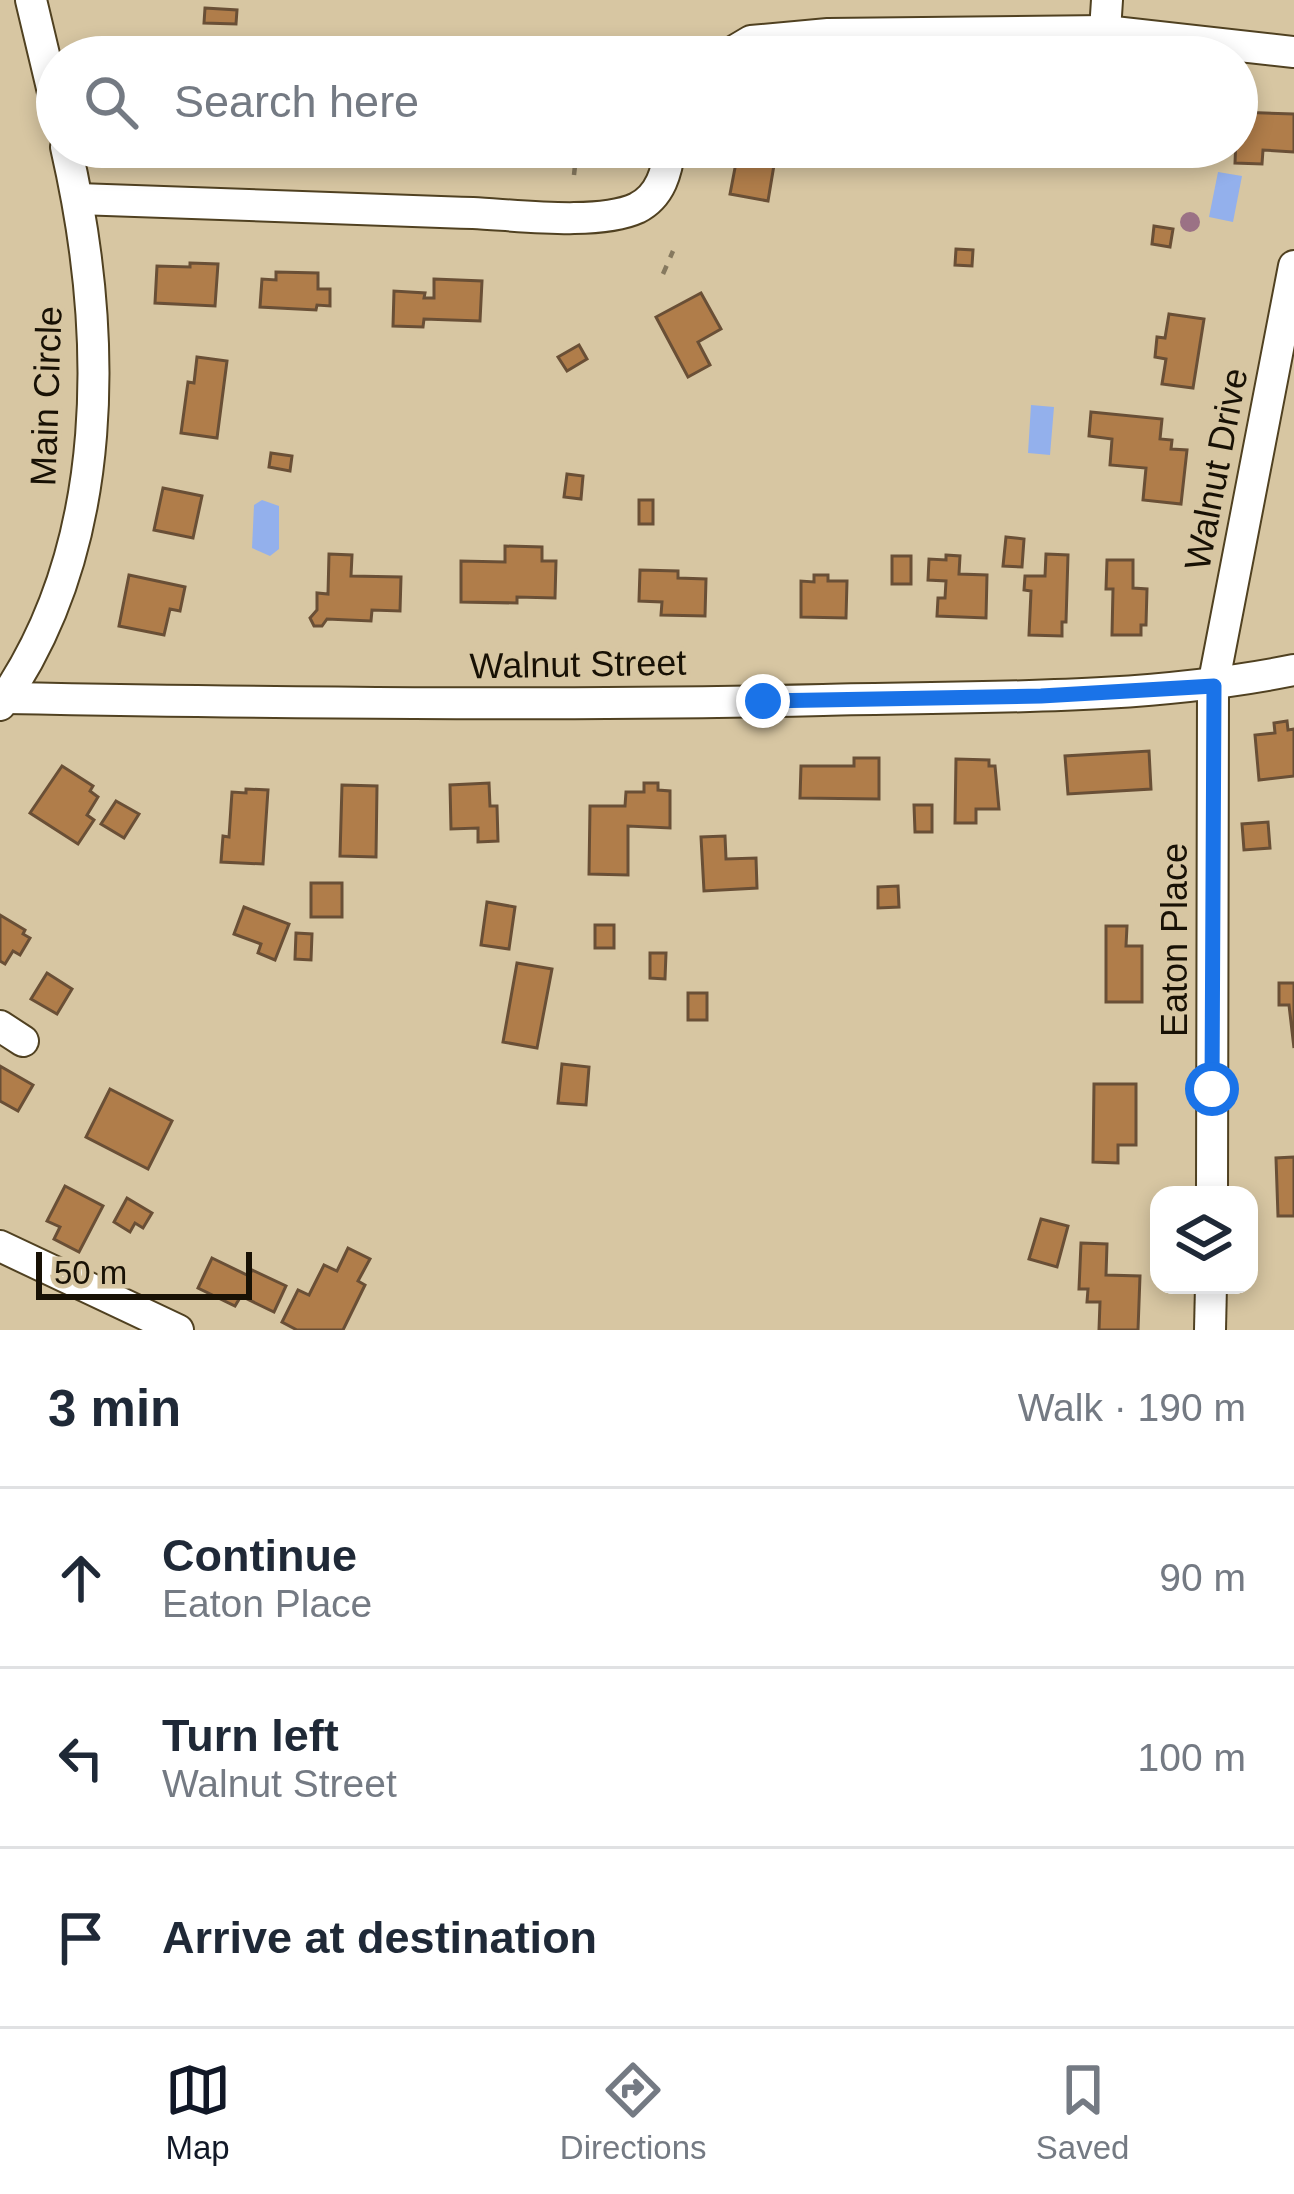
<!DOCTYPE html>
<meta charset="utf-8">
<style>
:root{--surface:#fff;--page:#f2f2f3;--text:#1f2937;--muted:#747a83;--line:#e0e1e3;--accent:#111827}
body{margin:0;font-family:Arial,sans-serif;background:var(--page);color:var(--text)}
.controls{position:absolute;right:36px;bottom:36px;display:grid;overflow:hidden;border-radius:24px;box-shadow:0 6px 18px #0003}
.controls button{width:108px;height:108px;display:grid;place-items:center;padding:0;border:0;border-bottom:3px solid var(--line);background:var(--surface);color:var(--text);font:60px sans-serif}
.scale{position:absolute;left:36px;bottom:30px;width:216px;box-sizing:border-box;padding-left:12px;border:6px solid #181105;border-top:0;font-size:33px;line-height:42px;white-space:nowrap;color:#181105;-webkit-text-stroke:9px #d7c6a2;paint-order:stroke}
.stop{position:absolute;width:36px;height:36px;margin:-27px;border:9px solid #1a73e8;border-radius:50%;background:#fff}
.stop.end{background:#1a73e8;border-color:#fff;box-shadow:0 3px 12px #0008}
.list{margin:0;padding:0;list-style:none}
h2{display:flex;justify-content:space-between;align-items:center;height:156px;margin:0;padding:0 48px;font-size:51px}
h2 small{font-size:39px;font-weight:400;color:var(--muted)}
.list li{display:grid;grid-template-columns:78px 1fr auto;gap:36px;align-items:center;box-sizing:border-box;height:180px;padding:0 48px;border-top:3px solid var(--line)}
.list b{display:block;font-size:45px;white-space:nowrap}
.list p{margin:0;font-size:39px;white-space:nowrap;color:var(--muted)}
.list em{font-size:39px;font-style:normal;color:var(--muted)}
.icon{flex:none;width:66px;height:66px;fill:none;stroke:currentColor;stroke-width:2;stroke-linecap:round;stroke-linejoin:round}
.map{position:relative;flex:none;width:1294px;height:1330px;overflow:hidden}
.search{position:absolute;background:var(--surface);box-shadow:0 6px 18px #0003;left:36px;right:36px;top:36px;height:132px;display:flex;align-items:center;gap:30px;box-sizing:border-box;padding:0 42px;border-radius:66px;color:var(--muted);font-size:45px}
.sheet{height:696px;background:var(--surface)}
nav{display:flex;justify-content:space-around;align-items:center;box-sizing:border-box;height:168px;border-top:3px solid var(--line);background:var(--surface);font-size:33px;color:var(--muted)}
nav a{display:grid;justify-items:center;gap:6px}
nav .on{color:var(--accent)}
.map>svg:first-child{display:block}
.water{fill:#93b0ec}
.building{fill:#b07d4a;stroke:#694f36;stroke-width:3}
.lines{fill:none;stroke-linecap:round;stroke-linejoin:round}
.minor-casing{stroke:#504121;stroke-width:34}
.path{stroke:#86795f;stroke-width:4.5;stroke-dasharray:9 9;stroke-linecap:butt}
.minor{stroke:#fff;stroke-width:30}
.tree{fill:#9b7285}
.route{stroke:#1a73e8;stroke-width:15}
.labels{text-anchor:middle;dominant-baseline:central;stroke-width:9;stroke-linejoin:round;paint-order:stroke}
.street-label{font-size:36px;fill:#181105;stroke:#d7c6a2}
</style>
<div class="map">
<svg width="1294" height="1330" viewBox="0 0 1294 1330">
<rect width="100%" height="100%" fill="#d7c6a2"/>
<g class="water">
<polygon points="1218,172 1242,176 1233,222 1209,217"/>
<polygon points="1031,405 1054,407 1050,455 1028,453"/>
<polygon points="262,500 279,506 279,549 270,556 252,548 254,505"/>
</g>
<g class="building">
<polygon points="205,8 237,10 236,24 204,23"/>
<polygon points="1237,112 1294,114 1294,152 1263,150 1262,164 1235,163"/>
<polygon points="739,147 777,147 768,201 730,194"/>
<polygon points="1154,226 1173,229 1170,247 1152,244"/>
<polygon points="956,249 973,250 972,266 955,265"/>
<polygon points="190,263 218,264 215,306 155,303 157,266 190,267"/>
<polygon points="276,272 318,273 318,289 330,289 330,306 317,305 316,310 260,307 262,279 276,280"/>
<polygon points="434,279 482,281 480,321 424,319 423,327 393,326 394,291 425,293 424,298 434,298"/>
<polygon points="701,293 721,329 698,342 710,365 688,377 656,317"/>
<polygon points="1169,314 1204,319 1193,388 1162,384 1166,359 1155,357 1157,337 1165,338"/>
<polygon points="579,345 587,359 567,371 558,357"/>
<polygon points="197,357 227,361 217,438 181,433 188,382 194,383"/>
<polygon points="1091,412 1162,419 1160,439 1172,440 1171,449 1187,450 1181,504 1143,500 1146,468 1110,465 1112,439 1089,436"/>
<polygon points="271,453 292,456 290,471 269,467"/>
<polygon points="567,474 583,476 581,499 564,497"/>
<polygon points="163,488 202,496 193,538 154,530"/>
<rect x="639" y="500" width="14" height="24"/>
<polygon points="1006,537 1024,539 1022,567 1003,566"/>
<polygon points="505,546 542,547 542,561 556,561 555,598 517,597 517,603 461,602 461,561 505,562"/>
<polygon points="329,554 352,555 351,576 401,577 400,611 372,610 371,621 327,619 322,626 314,626 310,618 317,610 317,593 328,594"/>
<polygon points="1046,554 1068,555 1066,622 1062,622 1062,636 1029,635 1031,591 1024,590 1025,576 1045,576"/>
<polygon points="946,555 960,556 959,574 987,575 986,618 937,616 938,598 945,598 946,581 928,580 929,559 946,560"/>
<rect x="892" y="556" width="19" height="28"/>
<polygon points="1107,560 1133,560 1133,588 1147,589 1146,625 1141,625 1141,635 1112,635 1113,589 1106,589"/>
<polygon points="640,570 678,571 678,578 706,579 705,616 661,615 662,602 639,601"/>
<polygon points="129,575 185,587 180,611 170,609 164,635 119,626"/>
<polygon points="814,575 828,575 828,581 847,581 846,618 801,617 801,581 814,582"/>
<polygon points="1287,721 1288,730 1294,729 1294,776 1259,780 1255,735 1275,733 1274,723"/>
<polygon points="1149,751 1151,789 1068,794 1065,756"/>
<polygon points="854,758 879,758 879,799 800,798 801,766 854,766"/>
<polygon points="956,759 989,760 989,766 995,766 999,809 976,809 976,823 955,823"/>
<polygon points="62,766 93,786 90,791 98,797 87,815 94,820 78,844 30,813"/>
<polygon points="489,783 490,806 497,806 498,841 478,842 478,828 451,829 450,785"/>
<polygon points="644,783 658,783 658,790 670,791 670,828 628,826 628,875 589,874 590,806 625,806 626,792 644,792"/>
<polygon points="342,785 377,786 376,857 340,856"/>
<polygon points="246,789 268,790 263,864 221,862 223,836 229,837 232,792 246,793"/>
<polygon points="116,801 139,814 124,838 101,824"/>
<polygon points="914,805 932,805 932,832 915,832"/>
<polygon points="1268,822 1270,848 1244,850 1242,824"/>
<polygon points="725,836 726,859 756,858 757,888 704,891 701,837"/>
<rect x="311" y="883" width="31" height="34"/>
<polygon points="898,886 899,907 878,908 878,887"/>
<polygon points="487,902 515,907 509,949 481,945"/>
<polygon points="244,907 289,924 275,960 258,953 261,944 234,934"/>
<polygon points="0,915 25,930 23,934 30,938 20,955 13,951 5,964 0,961"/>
<rect x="595" y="925" width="19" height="23"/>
<polygon points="1106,926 1127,926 1126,946 1142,946 1142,1002 1106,1002"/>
<polygon points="296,933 312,934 311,960 295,959"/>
<polygon points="650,953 666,953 665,979 650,978"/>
<polygon points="517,963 552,969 537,1048 503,1042"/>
<polygon points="47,973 72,989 57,1014 31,999"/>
<polygon points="1279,983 1294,983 1294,1048 1289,1005 1279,1005"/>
<rect x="688" y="993" width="19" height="27"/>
<polygon points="562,1064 589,1067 586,1105 558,1103"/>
<polygon points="0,1066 33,1085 18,1111 0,1101"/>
<polygon points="1094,1084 1136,1084 1136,1145 1118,1145 1118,1163 1093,1162"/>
<polygon points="110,1089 172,1121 148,1169 86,1137"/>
<polygon points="1294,1157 1294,1216 1278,1216 1276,1158"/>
<polygon points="65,1186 103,1206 79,1252 54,1239 60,1227 47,1221"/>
<polygon points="127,1198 152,1213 143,1228 135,1223 130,1232 114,1222"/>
<polygon points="1041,1219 1068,1226 1057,1267 1029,1259"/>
<polygon points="1081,1243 1107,1244 1106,1275 1140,1276 1138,1330 1099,1330 1100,1302 1087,1302 1088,1289 1079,1289"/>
<polygon points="348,1248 370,1259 358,1281 365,1285 343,1330 297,1330 282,1322 298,1290 309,1295 324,1265 337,1271"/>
<polygon points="212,1258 249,1276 252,1270 286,1286 274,1312 241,1296 235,1306 198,1288"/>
</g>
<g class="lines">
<g class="minor-casing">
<g id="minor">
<polyline points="31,0 57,109"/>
<polyline points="1105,31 1107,0"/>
<polyline points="724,57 751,41 828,34 1105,31 1294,52"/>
<path d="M78,199C209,204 341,209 473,213C516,215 598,226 637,208C661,196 667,171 670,147"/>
<path d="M5,698C278,703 550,706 823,700C981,696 1139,701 1294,670"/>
<path d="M0,705C113,545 108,330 66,147"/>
<polyline points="0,1026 23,1041"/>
<polyline points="1212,1195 1213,686 1294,266"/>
<polyline points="0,1246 178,1330"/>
<polyline points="1210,1330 1211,1285"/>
</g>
</g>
<g class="path">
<polyline points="574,175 577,147"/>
<polyline points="663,274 673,251"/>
</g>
<use href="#minor" class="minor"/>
</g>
<circle class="tree" cx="1190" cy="222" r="10"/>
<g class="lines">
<polyline class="route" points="763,701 1041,696 1214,686 1212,1089"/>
</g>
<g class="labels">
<g class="street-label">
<text transform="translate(46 396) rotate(-88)">Main Circle</text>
<text transform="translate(1216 469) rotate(-79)">Walnut Drive</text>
<text transform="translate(578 664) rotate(-1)">Walnut Street</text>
<text transform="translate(1174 940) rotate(-90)">Eaton Place</text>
</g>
</g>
</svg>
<div class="controls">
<button><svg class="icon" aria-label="layers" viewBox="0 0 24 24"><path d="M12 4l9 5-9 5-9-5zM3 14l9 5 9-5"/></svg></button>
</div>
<div class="scale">50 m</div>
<div class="stop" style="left:1212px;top:1089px"></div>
<div class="stop end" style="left:763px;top:701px"></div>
<div class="search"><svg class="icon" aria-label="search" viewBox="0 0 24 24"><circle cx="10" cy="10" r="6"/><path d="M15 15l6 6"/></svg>Search here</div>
</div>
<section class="sheet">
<h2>3 min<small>Walk · 190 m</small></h2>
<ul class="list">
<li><svg class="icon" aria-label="ahead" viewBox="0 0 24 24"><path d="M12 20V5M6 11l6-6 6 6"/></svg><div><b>Continue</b><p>Eaton Place</p></div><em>90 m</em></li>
<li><svg class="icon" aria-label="left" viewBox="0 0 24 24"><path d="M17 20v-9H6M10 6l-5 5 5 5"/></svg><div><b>Turn left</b><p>Walnut Street</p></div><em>100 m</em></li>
<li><svg class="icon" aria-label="arrive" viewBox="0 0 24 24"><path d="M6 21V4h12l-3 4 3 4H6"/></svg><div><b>Arrive at destination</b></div></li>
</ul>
</section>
<nav>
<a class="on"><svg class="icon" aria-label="map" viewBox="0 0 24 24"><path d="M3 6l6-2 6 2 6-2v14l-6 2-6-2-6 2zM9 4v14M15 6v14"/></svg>Map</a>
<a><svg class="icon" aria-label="directions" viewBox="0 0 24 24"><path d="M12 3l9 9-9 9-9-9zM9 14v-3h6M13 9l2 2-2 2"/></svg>Directions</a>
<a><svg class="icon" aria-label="saved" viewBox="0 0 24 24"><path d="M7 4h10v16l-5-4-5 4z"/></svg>Saved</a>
</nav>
